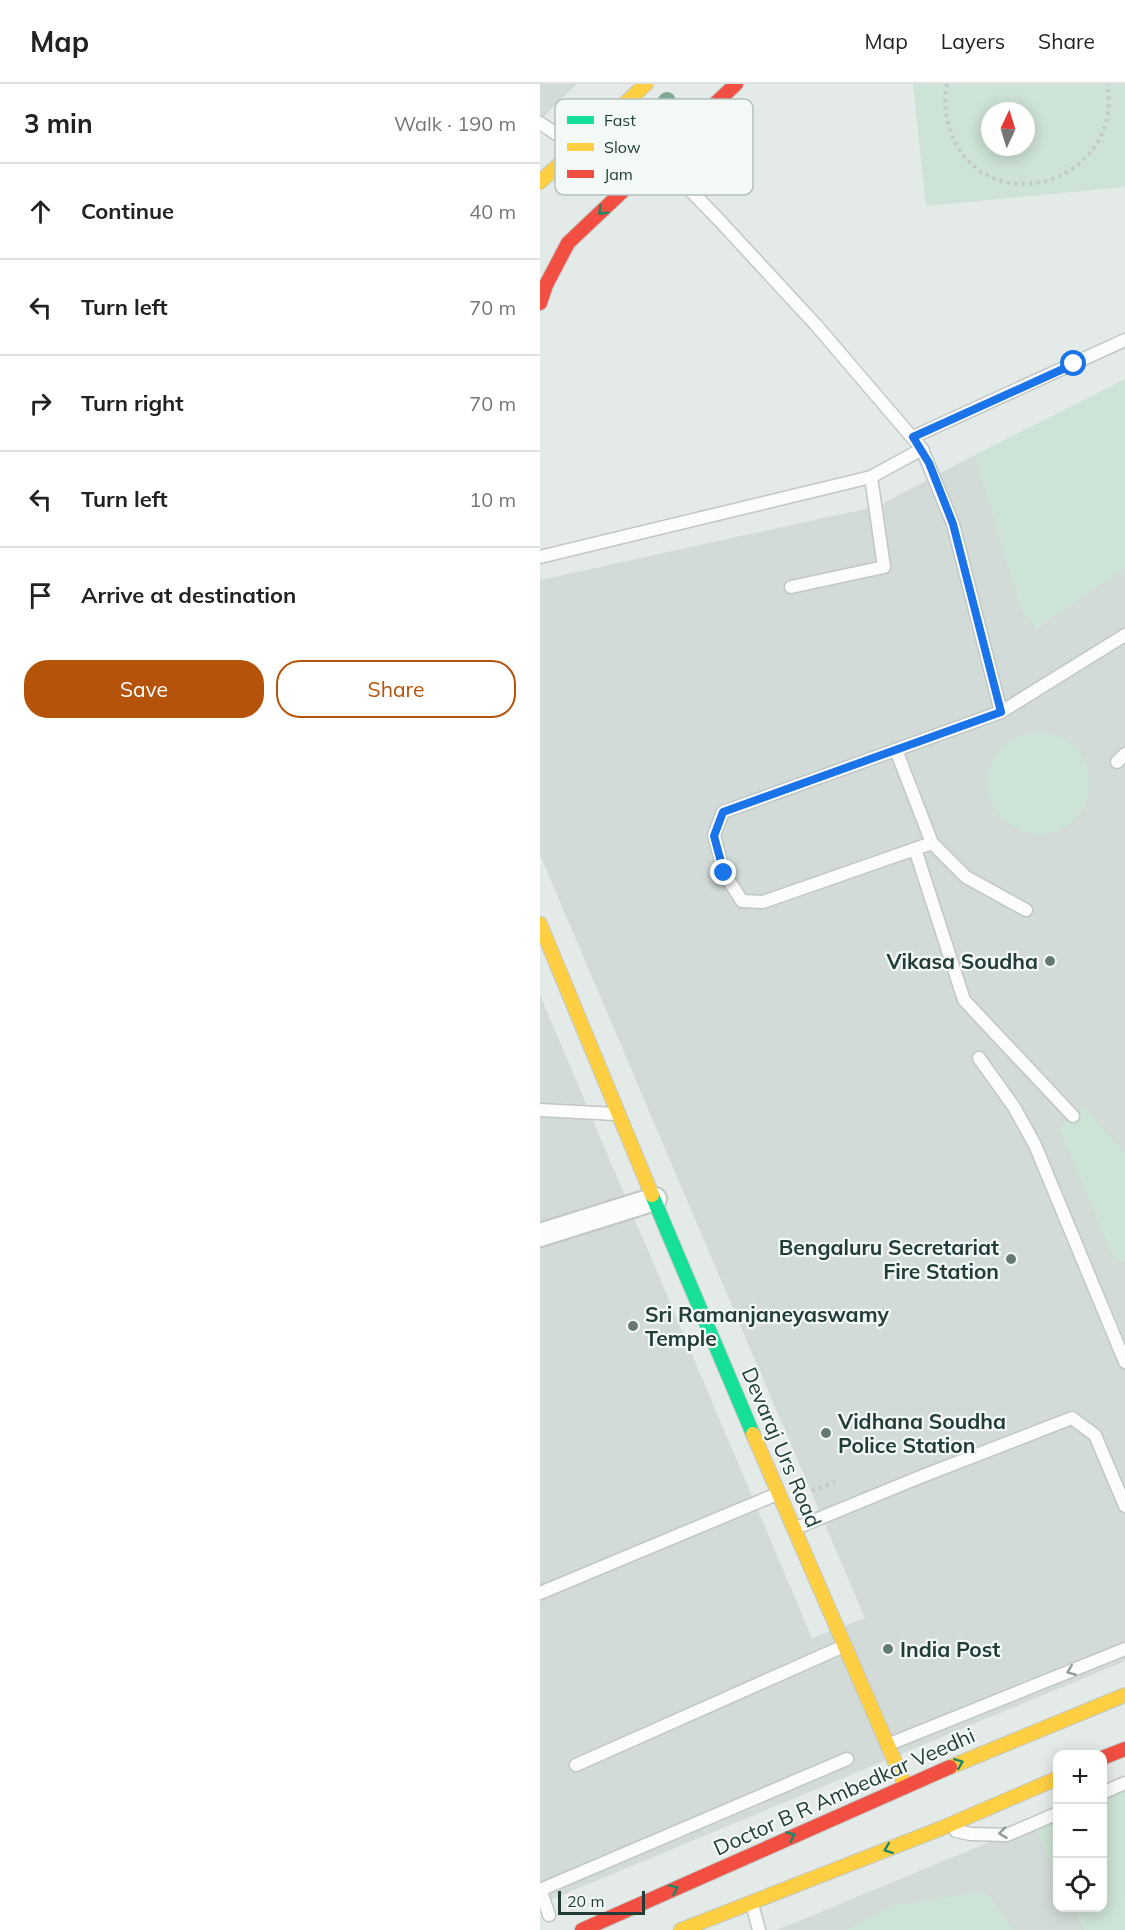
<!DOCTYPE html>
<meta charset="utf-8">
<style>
:root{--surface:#fff;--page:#f6f6f6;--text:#222;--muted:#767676;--line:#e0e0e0;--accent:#b45309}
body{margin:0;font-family:Mulish,sans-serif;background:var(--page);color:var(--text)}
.controls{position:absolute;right:18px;bottom:18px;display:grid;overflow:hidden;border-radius:12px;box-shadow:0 3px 15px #0003}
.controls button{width:54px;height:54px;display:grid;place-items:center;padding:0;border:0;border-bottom:2px solid var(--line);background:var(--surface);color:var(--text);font:30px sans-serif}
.compass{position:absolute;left:441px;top:18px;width:54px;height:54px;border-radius:50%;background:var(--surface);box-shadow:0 3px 15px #0003;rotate:4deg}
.scale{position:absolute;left:18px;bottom:15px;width:87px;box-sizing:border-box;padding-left:6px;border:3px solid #223d38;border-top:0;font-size:16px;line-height:21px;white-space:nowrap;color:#223d38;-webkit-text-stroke:4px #f3f9f6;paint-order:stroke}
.stop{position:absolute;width:18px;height:18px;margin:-14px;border:4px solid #1a73e8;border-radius:50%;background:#fff}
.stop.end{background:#1a73e8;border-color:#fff;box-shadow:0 2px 6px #0008}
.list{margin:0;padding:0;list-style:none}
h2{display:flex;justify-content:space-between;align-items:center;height:78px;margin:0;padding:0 24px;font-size:26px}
h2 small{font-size:20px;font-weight:400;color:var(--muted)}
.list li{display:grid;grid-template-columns:39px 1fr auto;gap:18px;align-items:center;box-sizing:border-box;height:96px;padding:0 24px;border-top:2px solid var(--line)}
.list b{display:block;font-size:22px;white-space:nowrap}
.list em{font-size:20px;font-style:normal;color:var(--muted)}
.actions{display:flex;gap:12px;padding:18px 24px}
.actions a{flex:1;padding:14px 0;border:2px solid var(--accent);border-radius:24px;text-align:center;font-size:21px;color:var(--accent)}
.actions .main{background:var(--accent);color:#fff}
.icon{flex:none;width:33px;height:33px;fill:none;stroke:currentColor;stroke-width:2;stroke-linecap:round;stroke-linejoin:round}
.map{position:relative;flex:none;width:585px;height:1846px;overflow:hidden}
header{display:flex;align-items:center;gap:36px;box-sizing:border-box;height:84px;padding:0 30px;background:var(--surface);border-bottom:2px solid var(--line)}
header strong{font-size:28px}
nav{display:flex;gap:33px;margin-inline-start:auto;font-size:21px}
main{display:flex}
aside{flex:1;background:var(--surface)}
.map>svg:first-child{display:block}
.built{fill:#d2dbd7}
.green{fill:#cde3d5;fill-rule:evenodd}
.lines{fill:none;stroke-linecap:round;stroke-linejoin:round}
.lane-casing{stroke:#c1c7c5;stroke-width:15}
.street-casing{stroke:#c1c7c5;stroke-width:26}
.fast-casing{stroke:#c0c8c5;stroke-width:16}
.slow-casing{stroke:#c0c8c5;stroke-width:16}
.jam-casing{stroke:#c0c8c5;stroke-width:16}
.path{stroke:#c1cac8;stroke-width:4;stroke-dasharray:3 4.5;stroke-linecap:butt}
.lane{stroke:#fbfcfb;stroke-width:12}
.street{stroke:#fbfcfb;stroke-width:22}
.fast{stroke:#16e098;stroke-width:14}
.slow{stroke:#ffcf43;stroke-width:14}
.jam{stroke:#f24e42;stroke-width:14}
.tree{fill:#7fa992}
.oneway{stroke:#1d8663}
.oneway2{stroke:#8e9c9a}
.route{stroke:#1a73e8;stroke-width:8}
.poi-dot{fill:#667a75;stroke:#f3f9f6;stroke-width:2}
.labels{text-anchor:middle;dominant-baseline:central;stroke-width:4.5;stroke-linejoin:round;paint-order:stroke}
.poi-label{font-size:21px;font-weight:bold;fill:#223d38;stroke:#f3f9f6;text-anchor:start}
.street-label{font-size:21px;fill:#223d38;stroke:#f3f9f6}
.key{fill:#f3f9f6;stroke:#b4c1bd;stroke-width:1.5}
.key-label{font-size:16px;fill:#223d38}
</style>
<header>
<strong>Map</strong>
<nav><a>Map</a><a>Layers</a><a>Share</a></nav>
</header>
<main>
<aside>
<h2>3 min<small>Walk · 190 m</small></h2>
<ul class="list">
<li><svg class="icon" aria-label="ahead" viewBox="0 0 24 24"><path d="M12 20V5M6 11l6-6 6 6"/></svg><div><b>Continue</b></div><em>40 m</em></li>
<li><svg class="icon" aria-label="left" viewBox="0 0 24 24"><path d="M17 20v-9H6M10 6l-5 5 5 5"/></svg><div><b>Turn left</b></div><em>70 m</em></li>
<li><svg class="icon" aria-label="right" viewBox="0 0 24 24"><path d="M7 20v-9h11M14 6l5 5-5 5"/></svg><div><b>Turn right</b></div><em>70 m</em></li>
<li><svg class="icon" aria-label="left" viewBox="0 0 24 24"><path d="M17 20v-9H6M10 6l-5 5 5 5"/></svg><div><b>Turn left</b></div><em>10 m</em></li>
<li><svg class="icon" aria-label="arrive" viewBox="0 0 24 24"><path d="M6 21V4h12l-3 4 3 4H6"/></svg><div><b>Arrive at destination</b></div></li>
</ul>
<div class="actions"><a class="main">Save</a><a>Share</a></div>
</aside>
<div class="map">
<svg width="585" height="1846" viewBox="0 0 585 1846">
<rect width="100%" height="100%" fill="#e4eae7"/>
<g class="built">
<polygon points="0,0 37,0 0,36"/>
<polygon points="435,371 482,527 497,544 585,484 585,1577 0,1820 0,911 272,1554 325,1534 0,771 0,496 338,422"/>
<polygon points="493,1740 517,1791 518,1824 534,1824 545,1846 237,1846"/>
</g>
<g class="green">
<path d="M373,0H585V103L386,122ZM450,27H486V63H450Z"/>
<polygon points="585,295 585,484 497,544 482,527 435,371"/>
<circle cx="499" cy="699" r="51"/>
<polygon points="543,1022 585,1069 585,1178 574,1175 519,1044"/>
<polygon points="585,1700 585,1846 545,1846 534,1824 562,1824 563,1710"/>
<polygon points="517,1729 517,1791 493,1740"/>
<polygon points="446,1807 473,1846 307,1846 352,1822"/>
</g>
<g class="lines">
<g class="lane-casing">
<g id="lane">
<polyline points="0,39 36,63"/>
<polyline points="119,74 179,136 276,241 382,365 413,440 461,628"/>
<polyline points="373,353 585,256"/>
<polyline points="0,473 331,393 382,365"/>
<polyline points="251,503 344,483 331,393"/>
<polyline points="356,666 392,759 223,818 202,817 184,789 174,751 183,728 461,628 585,551"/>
<polyline points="577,678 585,670"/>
<polyline points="392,759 426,793 486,826"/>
<polyline points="375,765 424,916 533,1032"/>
<polyline points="439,974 474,1023 495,1061 585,1278"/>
<polyline points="0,1026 76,1030"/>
<polyline points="256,1444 380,1393 532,1334 555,1351 585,1422"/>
<polyline points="0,1509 237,1410"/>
<polyline points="347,1661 585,1565"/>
<polyline points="36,1681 304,1562"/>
<polyline points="562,1709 585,1699"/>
<polyline points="416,1747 431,1750 467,1751 518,1729"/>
<polyline points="0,1805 9,1831"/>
<polyline points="0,1806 307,1675"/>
<polyline points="212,1820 219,1846"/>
</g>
</g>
<g class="street-casing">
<polyline id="street" points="0,1151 115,1115"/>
</g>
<g class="fast-casing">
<polyline id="fast" points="112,1111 213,1350"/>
</g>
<g class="slow-casing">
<g id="slow">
<polyline points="0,98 106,0"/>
<polyline points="0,840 112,1111"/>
<polyline points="213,1350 365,1701"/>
<polyline points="410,1683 585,1611"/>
<polyline points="141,1846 402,1744 518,1694"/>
</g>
</g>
<g class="jam-casing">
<g id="jam">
<polyline points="0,219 6,201 28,159 196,0"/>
<polyline points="562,1674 585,1665"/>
<polyline points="42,1846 410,1683"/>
</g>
</g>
<g class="path">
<path d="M407,0C403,20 406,40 415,58C458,140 585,92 567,0"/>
<polyline points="272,1407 295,1398"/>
</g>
<use href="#lane" class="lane"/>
<use href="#street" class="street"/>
<use href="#fast" class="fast"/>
<use href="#slow" class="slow"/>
<use href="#jam" class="jam"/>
</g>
<circle class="tree" cx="127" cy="17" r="9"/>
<defs><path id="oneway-chevron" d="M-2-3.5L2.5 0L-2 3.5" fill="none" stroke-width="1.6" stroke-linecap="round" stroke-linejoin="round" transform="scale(1.5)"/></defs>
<g class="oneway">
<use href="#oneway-chevron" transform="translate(62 127) rotate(137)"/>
<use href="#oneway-chevron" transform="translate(419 1679) rotate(-22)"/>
<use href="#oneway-chevron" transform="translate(251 1752) rotate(-24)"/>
<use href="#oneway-chevron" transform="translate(348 1765) rotate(159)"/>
<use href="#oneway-chevron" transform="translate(134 1805) rotate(-24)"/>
</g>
<g class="oneway2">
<use href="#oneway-chevron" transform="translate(531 1587) rotate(158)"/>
<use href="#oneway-chevron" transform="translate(463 1749) rotate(173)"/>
</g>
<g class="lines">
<polyline class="route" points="184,789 174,752 183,728 461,628 413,440 389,379 373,353 534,280"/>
</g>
<g class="poi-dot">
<circle cx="510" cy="877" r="6"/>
<circle cx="471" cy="1175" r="6"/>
<circle cx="93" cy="1242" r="6"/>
<circle cx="286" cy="1349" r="6"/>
<circle cx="348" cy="1565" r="6"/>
</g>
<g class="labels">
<g class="poi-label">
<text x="498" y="877" text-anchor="end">Vikasa Soudha</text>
<text x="459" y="1163" text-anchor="end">Bengaluru Secretariat<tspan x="459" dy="24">Fire Station</tspan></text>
<text x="105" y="1230">Sri Ramanjaneyaswamy<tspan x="105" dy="24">Temple</tspan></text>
<text x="298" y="1337">Vidhana Soudha<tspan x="298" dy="24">Police Station</tspan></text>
<text x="360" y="1565">India Post</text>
</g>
<g class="street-label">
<text transform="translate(242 1363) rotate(67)">Devaraj Urs Road</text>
<text transform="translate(304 1707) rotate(-24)">Doctor B R Ambedkar Veedhi</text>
</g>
</g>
<rect x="15" y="15" width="198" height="96" rx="9" class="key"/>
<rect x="27" y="32" width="27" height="8" fill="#16e098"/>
<rect x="27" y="59" width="27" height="8" fill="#ffcf43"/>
<rect x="27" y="86" width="27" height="8" fill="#f24e42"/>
<g class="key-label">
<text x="64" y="42">Fast</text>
<text x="64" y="69">Slow</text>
<text x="64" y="96">Jam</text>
</g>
</svg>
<div class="controls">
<button>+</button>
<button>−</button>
<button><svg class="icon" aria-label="locate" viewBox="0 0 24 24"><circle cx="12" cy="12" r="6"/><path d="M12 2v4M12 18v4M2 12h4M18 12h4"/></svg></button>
</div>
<svg class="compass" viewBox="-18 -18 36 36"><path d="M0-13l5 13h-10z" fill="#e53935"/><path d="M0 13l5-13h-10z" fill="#767676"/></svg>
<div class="scale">20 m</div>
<div class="stop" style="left:534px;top:280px"></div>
<div class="stop end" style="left:184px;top:789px"></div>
</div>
</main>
